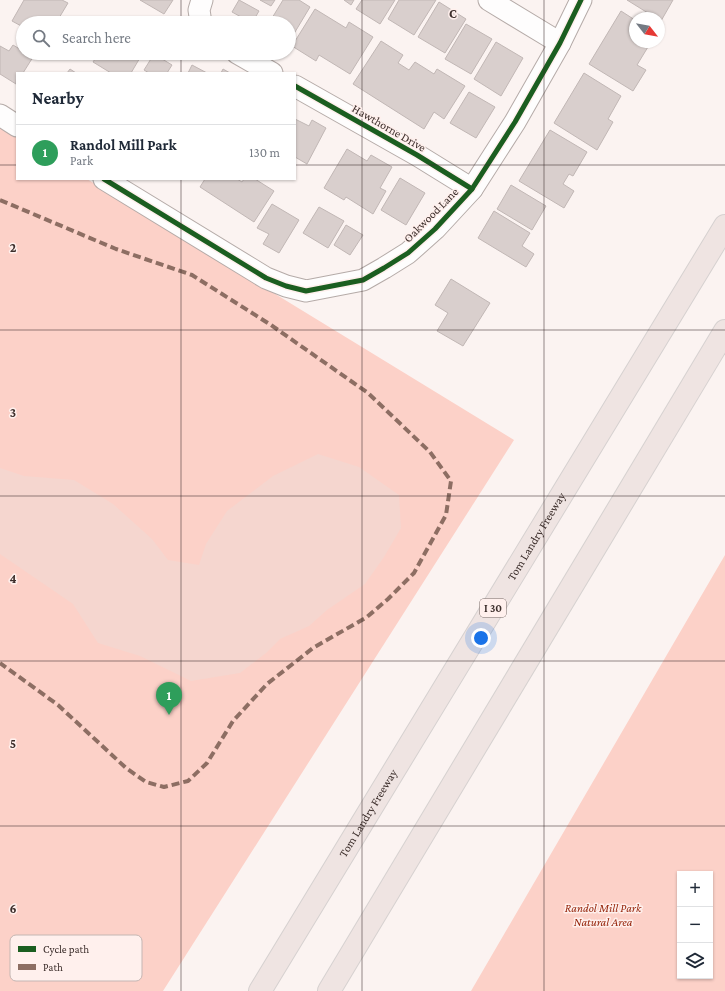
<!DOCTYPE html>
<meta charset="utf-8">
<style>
:root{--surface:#fff;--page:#f6f6f7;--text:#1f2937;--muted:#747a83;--line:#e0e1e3;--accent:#7f7370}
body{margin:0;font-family:"Crimson Pro",serif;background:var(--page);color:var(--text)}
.controls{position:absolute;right:12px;bottom:12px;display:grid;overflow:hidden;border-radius:0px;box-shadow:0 1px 3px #0004}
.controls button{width:36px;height:36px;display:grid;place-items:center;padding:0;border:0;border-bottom:1px solid var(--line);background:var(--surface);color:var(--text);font:20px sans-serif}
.compass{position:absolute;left:629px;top:12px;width:36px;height:36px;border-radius:50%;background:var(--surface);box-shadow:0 1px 3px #0004;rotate:121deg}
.you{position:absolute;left:481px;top:638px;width:14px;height:14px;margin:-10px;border:3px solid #fff;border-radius:50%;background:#1a73e8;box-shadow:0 0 0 6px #1a73e833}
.badge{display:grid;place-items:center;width:26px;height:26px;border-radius:50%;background:var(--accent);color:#fff;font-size:13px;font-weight:700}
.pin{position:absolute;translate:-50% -33px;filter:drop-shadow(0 1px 2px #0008)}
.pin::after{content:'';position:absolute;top:21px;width:14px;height:12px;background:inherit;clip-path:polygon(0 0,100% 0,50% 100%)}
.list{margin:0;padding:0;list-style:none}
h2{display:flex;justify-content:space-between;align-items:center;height:52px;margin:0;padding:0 16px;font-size:17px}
h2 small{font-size:13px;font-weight:400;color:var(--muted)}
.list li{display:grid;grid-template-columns:26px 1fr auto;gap:12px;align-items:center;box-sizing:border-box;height:56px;padding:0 16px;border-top:1px solid var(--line)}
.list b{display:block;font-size:15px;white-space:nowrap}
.list p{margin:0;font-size:13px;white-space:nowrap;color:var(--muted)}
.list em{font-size:13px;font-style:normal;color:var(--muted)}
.icon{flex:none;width:22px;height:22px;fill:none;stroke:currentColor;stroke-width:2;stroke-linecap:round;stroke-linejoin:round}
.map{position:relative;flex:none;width:725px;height:991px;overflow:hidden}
.search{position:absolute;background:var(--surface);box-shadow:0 1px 3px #0004;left:16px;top:16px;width:280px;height:44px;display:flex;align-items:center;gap:10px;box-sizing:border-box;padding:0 14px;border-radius:22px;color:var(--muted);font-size:15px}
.panel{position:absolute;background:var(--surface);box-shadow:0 1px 3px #0004;left:16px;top:72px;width:280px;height:108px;border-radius:0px}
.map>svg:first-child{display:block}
.green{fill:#fcd1c8;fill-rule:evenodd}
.water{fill:#f5d6cf}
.building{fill:#d9cfcd;stroke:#c1b7b5}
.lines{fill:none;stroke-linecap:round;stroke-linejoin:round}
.minor-casing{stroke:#b5aba8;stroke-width:23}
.highway-casing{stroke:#d6d1d0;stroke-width:24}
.minor{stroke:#fefdfd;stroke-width:21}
.highway{stroke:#efe4e2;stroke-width:22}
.quiet{stroke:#8d6e63;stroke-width:4;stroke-dasharray:8 4;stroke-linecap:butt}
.cycleway-casing{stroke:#fff0ed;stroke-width:8}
.cycleway{stroke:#1b5e20;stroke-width:5}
.grid{fill:none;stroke:#3c2e2b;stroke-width:1;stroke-opacity:0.55}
.labels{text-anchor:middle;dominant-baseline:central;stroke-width:3;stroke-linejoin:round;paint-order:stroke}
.shield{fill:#fff0ed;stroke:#766865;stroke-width:1}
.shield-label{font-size:11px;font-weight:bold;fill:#3c2e2b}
.street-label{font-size:12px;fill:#3c2e2b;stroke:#fff0ed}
.park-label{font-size:12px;font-style:italic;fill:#96250b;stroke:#fff0ed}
.key{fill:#fff0ed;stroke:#c4b6b3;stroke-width:1}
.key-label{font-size:11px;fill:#3c2e2b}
.grid-label{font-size:13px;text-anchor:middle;font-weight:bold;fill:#3c2e2b;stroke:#fff0ed;stroke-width:3;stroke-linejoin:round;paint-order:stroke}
</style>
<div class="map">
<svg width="725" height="991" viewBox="0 0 725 991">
<rect width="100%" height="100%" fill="#fbf3f1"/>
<g class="green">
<polygon points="0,126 17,137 17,179 87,179 514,440 163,991 0,991"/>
<path d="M725,555V991H471ZM680,874H710V976H680Z"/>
</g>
<polygon class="water" points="318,454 359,467 399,495 401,528 384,557 365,584 327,610 309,626 280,639 266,653 240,673 191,681 140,656 98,643 73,604 0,554 0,468 24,476 74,480 113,504 152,539 168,560 199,565 206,544 227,511 273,476"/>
<g class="building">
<polygon points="24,0 62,0 68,3 56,23 23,23 23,27 12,21"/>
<polygon points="140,0 173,0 164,14"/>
<polygon points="239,0 259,11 252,23 232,12"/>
<polygon points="260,0 275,0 271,6"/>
<polygon points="283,0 299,0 310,7 292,37 289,35 289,23 269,23"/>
<polygon points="344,0 354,0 351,5"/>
<polygon points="362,0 395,0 380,24 356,9"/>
<polygon points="399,0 436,0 414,35 388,19"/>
<polygon points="627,0 673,0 661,21 659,18 656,18"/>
<polygon points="439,2 466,19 445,53 418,37"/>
<polygon points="315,9 346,28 349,22 373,37 350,74 319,55 316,61 292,46"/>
<polygon points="621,11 635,20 635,42 651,42 637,65 646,70 633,91 589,64"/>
<polygon points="466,24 492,39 471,74 445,59"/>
<polygon points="381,41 403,55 398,63 409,70 415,62 434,74 437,69 465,86 444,119 434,112 424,129 353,84"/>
<polygon points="496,42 523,58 501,96 474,79"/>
<polygon points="13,45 23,51 23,53 27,53 33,57 23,73 17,73 16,84 0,74 0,46 9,51"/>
<polygon points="99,53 136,53 141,56 131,73 111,73 93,62"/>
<polygon points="154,54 172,65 167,73 149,73 144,70"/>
<polygon points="192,65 207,73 188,73"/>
<polygon points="70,69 76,73 67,73"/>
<polygon points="223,69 230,73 221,73"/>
<polygon points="584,73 621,96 608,119 613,122 597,150 554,123"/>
<polygon points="469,92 495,107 476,138 450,123"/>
<polygon points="295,119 309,126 312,120 326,128 307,164 295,157"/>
<polygon points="550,130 587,152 573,176 569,174 563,184 574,191 564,208 519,181"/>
<polygon points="347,149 367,161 371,155 392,167 380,188 386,191 373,214 346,197 344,200 324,188"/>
<polygon points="400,178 425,193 406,225 381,210"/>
<polygon points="205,179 237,179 242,182 244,179 255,179 274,191 254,222 200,187"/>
<polygon points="511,185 546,206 532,230 497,209"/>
<polygon points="272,204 299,220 279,253 263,244 269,234 257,228"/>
<polygon points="319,207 344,221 328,248 303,233"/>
<polygon points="494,211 530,233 522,246 534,254 526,267 478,238"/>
<polygon points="346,225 363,235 350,255 334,245"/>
<polygon points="451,279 490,303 463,346 437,331 448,313 435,305"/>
</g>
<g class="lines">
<g class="minor-casing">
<g id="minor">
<polyline points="489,0 560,43"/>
<polyline points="201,23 199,10 202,0"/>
<polyline points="237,53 272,73"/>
<polyline points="295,86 417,155 472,189"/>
<polyline points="0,115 17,126"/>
<polyline points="104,179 266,278 286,286 306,291 363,280 384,268 408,253 435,229 472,189 515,122 560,43 581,0"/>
</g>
</g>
<g class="highway-casing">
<g id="highway">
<path id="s1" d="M260,991L725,226"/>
<polyline points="329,991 725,331"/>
</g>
</g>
<use href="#minor" class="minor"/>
<use href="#highway" class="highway"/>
<polyline class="quiet" points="0,200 116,249 192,275 271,325 368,393 430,452 451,481 446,515 414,573 388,599 367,617 313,648 267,684 233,721 207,763 188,781 164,787 146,782 126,768 58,705 0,663"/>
<g class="cycleway-casing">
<g id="cycleway">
<polyline points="295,86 417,155 472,189"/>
<polyline points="104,179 266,278 286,286 306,291 363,280 384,268 408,253 435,229 472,189 515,122 560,43 581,0"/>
</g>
</g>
<use href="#cycleway" class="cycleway"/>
</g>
<path class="grid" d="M181,0V23M362,0V991M544,0V991M181,53V73M0,165H17M295,165H725M181,179V991M0,330H725M0,496H725M0,661H725M0,826H725"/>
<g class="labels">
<rect class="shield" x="480" y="599" width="26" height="18" rx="3"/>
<g class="shield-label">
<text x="493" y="608">I 30</text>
</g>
<g class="street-label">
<text transform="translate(389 128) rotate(30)">Hawthorne Drive</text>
<text transform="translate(431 215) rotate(-45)">Oakwood Lane</text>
<text stroke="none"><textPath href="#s1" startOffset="532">Tom Landry Freeway</textPath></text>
<text stroke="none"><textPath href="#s1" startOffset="208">Tom Landry Freeway</textPath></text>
</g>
<g class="park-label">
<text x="603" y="908">Randol Mill Park<tspan x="603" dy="14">Natural Area</tspan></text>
</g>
</g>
<rect x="10" y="935" width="132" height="46" rx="6" class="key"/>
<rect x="18" y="946" width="18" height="6" fill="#1b5e20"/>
<rect x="18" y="964" width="18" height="6" fill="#8d6e63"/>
<g class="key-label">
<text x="43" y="953">Cycle path</text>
<text x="43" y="971">Path</text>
</g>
<g class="grid-label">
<text x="453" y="18">C</text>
<text x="13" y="252">2</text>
<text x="13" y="417">3</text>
<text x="13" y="583">4</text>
<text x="13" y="748">5</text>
<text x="13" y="913">6</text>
</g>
</svg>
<div class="controls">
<button>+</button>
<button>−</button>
<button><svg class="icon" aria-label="layers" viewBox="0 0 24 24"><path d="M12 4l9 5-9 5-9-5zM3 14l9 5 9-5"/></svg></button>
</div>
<svg class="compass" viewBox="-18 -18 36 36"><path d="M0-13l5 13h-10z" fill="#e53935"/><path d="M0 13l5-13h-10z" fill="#747a83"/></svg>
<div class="you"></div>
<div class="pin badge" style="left:169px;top:715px;background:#2e9e5b">1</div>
<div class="search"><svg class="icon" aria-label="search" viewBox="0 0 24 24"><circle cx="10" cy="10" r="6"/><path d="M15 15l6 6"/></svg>Search here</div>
<section class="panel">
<h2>Nearby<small></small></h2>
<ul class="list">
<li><span class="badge" style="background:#2e9e5b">1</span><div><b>Randol Mill Park</b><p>Park</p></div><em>130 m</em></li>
</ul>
</section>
</div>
